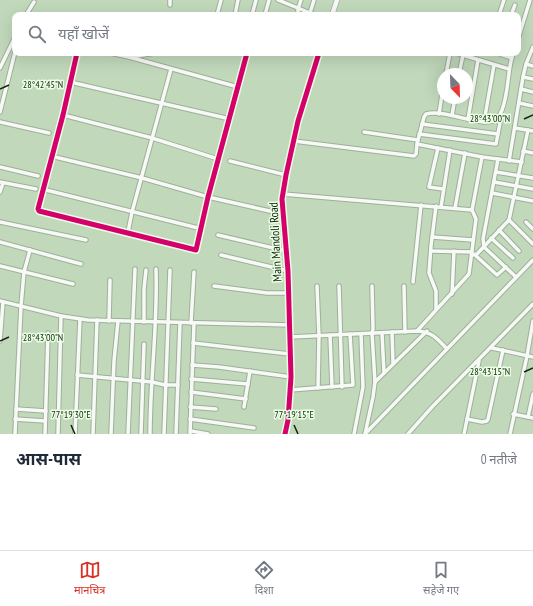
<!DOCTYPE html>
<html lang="hi">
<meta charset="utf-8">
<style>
:root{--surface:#fff;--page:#f2f2f3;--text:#1f2937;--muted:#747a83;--line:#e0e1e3;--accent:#d93025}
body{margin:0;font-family:"PT Sans Narrow","Noto Sans Devanagari",sans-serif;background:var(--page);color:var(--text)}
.compass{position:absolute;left:437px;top:68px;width:36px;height:36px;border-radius:50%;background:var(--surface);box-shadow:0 4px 16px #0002;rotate:157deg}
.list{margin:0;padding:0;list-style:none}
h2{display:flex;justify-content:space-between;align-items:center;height:52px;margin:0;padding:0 16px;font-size:17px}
h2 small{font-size:13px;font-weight:400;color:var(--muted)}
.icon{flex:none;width:22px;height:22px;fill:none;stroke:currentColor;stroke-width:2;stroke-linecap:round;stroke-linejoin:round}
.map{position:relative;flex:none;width:533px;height:434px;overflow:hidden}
.search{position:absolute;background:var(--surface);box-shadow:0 4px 16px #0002;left:12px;right:12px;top:12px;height:44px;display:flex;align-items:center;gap:10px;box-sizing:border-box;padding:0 14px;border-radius:8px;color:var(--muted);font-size:15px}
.sheet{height:116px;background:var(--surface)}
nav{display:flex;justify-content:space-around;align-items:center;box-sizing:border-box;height:56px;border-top:1px solid var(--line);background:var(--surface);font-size:11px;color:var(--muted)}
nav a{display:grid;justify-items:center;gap:2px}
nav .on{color:var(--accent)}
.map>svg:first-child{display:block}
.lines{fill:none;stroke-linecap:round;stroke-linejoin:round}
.street-casing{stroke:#9eb099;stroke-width:5.5}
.secondary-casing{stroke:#9eb099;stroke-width:6}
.street{stroke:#f6f9f5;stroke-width:3.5}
.secondary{stroke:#f6f9f5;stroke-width:4.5}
.cycleway-casing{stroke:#eaffe4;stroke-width:8}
.cycleway{stroke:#d6006c;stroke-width:5}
.ticks{fill:none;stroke:#152410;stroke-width:1.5}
.labels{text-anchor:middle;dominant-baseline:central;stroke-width:3;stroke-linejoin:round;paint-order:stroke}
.street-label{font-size:12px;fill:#152410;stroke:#eaffe4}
.ticks-label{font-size:10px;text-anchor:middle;fill:#152410;stroke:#eaffe4;stroke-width:3;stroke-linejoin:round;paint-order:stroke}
</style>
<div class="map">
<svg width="533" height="434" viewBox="0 0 533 434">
<rect width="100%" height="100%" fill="#c1d8bb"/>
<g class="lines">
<g class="street-casing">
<g id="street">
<polyline points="170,0 170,5"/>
<polyline points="278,0 315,15"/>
<polyline points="310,13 314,0"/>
<polyline points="26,15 34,2"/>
<polyline points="217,15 221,0"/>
<polyline points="235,15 238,0"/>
<polyline points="252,15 256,0"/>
<polyline points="265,15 269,0"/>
<polyline points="298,15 298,9 301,0"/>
<polyline points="499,15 504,0"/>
<polyline points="511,15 515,5"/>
<polyline points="518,39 530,0"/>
<polyline points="77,53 63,115 38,209 39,211 196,250 208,197 247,53"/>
<polyline points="110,53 129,57 238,87"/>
<polyline points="456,53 509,69"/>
<polyline points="497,53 512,58"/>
<polyline points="131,57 155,53"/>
<polyline points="526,64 533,66"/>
<polyline points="0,68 15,37"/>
<polyline points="446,74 450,53"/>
<polyline points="459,74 463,55"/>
<polyline points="523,77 533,79"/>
<polyline points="70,82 230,119"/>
<polyline points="521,89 533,92"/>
<polyline points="519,103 533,106"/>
<polyline points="0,112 15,52"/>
<polyline points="439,114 443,88"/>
<polyline points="63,115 152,138 218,159"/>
<polyline points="452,115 455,98"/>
<polyline points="468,119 478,60"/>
<polyline points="0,122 49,133"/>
<polyline points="484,122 494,65"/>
<polyline points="422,124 498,134"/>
<polyline points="515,128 533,131"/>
<polyline points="364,132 418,140"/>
<polyline points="419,134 496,144 500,123 497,120"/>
<path d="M294,141L414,156L416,154L417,144L424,117L426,114C445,109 477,126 493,121C498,120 500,115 502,110C509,92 507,72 513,53"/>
<polyline points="417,144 482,157 522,162"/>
<polyline points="438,148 429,187 443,189"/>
<polyline points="523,151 533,153"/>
<polyline points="51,156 142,178 208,197 283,214"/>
<polyline points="498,159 483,239 484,247 516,277"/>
<polyline points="230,161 286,175"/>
<polyline points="509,161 523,77 526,64 533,47"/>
<polyline points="0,167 38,176"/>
<polyline points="496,172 533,178"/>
<polyline points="0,182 36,189"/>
<polyline points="494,182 533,189"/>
<polyline points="42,189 202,229"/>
<polyline points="0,192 3,183"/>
<polyline points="492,193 533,201"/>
<polyline points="283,194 472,210"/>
<polyline points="436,206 431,246 429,273 436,291 436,309"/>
<polyline points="441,207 450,150"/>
<polyline points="455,208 465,153"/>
<polyline points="509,220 528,130"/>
<polyline points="0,222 86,240"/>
<polyline points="526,222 533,229"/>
<polyline points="499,230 519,251"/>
<polyline points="128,232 132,212 171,69"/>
<polyline points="218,235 286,251"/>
<polyline points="432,237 473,240"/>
<polyline points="491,238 513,258"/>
<polyline points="0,242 81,264"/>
<polyline points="431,251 472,252"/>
<polyline points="221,255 288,271"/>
<polyline points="472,255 477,254 509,220 533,244"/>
<polyline points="475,255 497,275 506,267"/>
<polyline points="0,266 73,284"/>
<polyline points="413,282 421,205"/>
<polyline points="214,286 267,293 288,293"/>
<polyline points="317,286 319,336 318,388"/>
<polyline points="339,286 342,387"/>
<polyline points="404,286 405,332"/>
<polyline points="452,294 454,251"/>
<polyline points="0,301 61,316 88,320 290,325"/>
<polyline points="109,321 110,280"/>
<polyline points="144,322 144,289 146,270"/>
<polyline points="191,323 194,272"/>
<polyline points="417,331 469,274 476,219 472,210 482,157"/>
<polyline points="392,332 393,363"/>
<polyline points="382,333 384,373"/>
<polyline points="330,335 332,387"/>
<path d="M290,337L417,331C432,332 437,338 447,349"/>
<polyline points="0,341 3,302"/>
<polyline points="193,343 290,354"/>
<polyline points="492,348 533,357"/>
<polyline points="192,365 219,367 291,377"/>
<polyline points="77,375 152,382 165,385 178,385"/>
<polyline points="191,379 248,384"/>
<polyline points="375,382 427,331"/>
<polyline points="290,390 353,385 350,334"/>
<polyline points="191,392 246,399"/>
<polyline points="190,407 216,409"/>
<polyline points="244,407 250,371"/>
<polyline points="16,409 46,411"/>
<polyline points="513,414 533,418"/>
<polyline points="528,417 533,394"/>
<polyline points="15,419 45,421"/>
<polyline points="190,419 254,428"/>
<polyline points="467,419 482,422 487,421 488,419 503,350"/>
<polyline points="191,431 208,434"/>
<polyline points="15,434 21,306 24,272 30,250"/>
<polyline points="45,434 48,333"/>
<polyline points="58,434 61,316"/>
<polyline points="75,434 80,319"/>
<polyline points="93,434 97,320"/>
<polyline points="111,434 114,361 118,321"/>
<polyline points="128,434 135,269"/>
<polyline points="141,434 144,344"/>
<path d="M150,434C150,379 158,324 156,269"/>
<polyline points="164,434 170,270"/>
<polyline points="176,434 180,323"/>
<polyline points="190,434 194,323"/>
<polyline points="354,434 363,387 361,334"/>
<polyline points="365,434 533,260"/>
<polyline points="365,434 373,397 375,382 372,333 373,329 372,286"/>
<polyline points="408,434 432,407 533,304"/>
<polyline points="464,434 479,361"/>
<polyline points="510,434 527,356 533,321"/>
</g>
</g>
<g class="secondary-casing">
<g id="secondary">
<polyline points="332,15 337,0"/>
<polyline points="285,434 288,420 291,377 288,271 282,199 286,175 298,121 319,53"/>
</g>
</g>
<use href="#street" class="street"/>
<use href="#secondary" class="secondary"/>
<g class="cycleway-casing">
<g id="cycleway">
<polyline points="77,53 63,115 38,209 39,211 196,250 208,197 247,53"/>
<polyline points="285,434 288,420 291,377 288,271 282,199 286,175 298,121 319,53"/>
</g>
</g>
<use href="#cycleway" class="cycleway"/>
</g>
<path class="ticks" d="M0,89L9,85M524,119L533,115M0,341L9,337M524,372L533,368M71,425L75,434M294,425L298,434"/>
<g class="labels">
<g class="street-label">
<text transform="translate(275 242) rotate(-93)">Main Mandoli Road</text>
</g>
</g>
<g class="ticks-label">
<text x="43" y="88">28°42'45"N</text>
<text x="490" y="122">28°43'00"N</text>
<text x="43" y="341">28°43'00"N</text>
<text x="490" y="375">28°43'15"N</text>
<text x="71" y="418">77°19'30"E</text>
<text x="294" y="418">77°19'15"E</text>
</g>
</svg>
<svg class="compass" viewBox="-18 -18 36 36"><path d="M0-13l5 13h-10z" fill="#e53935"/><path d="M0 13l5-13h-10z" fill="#747a83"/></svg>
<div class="search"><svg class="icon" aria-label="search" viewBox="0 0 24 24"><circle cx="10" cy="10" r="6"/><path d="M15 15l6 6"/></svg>यहाँ खोजें</div>
</div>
<section class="sheet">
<h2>आस-पास<small>0 नतीजे</small></h2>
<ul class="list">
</ul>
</section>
<nav>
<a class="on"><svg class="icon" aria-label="map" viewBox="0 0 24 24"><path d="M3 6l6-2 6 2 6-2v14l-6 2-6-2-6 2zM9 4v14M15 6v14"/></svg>मानचित्र</a>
<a><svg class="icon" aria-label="directions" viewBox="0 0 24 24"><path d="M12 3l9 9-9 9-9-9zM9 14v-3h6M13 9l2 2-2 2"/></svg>दिशा</a>
<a><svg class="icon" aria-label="saved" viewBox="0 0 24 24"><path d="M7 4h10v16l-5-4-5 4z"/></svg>सहेजे गए</a>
</nav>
